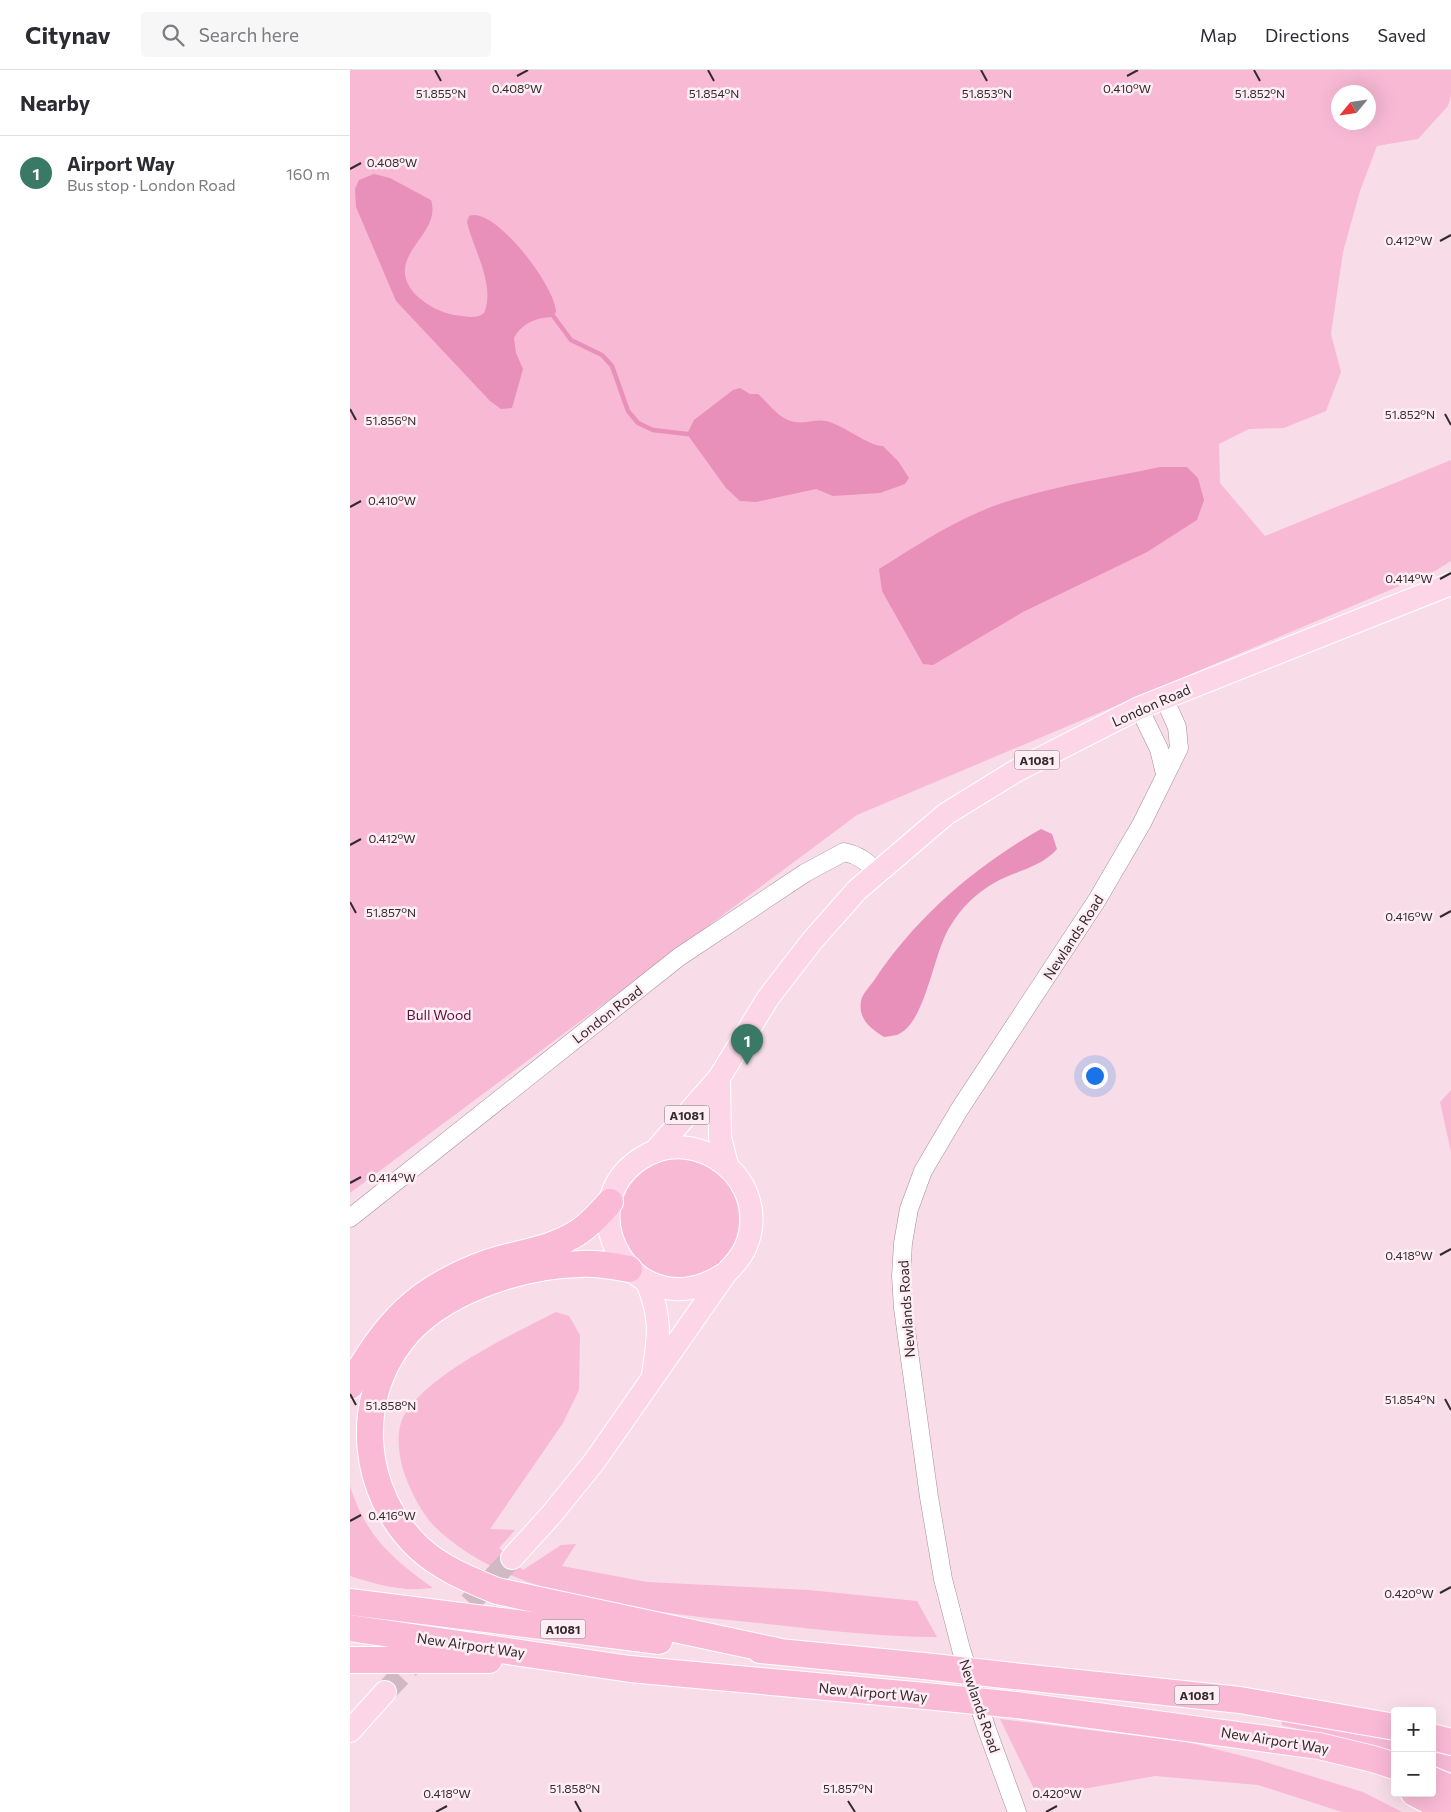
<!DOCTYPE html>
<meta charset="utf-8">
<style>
:root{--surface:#fff;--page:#f7f7f7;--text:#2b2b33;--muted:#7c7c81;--line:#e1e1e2;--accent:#3a7965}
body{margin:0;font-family:Commissioner,sans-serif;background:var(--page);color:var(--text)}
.controls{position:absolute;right:15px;bottom:15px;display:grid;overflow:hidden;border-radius:5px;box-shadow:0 5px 20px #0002}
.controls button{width:45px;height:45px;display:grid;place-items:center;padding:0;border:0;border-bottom:1px solid var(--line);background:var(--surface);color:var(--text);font:25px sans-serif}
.compass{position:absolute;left:981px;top:15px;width:45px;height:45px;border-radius:50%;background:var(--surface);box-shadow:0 5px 20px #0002;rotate:241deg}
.you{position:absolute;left:744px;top:1005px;width:18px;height:18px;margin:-12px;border:4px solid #fff;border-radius:50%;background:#1a73e8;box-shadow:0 0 0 8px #1a73e833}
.badge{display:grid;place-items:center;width:32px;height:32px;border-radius:50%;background:var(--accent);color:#fff;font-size:16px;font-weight:700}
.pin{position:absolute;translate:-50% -41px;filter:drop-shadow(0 1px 2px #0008)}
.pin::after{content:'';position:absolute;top:26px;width:18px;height:15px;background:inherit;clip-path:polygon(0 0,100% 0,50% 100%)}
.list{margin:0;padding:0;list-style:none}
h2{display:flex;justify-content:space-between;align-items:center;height:65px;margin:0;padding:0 20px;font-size:21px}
h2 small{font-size:16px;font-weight:400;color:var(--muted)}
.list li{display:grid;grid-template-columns:32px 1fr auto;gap:15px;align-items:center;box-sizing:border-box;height:75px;padding:0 20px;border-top:1px solid var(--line)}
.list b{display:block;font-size:19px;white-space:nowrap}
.list p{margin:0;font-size:16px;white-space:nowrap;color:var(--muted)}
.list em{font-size:16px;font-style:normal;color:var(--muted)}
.icon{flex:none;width:28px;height:28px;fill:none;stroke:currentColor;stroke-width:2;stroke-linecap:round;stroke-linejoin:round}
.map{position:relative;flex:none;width:1101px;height:1742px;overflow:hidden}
header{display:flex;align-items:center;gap:30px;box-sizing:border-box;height:70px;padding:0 25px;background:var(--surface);border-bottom:1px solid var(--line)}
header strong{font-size:24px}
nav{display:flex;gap:28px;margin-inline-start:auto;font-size:18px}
.search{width:350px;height:45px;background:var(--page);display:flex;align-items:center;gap:12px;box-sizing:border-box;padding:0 18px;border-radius:5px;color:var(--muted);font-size:19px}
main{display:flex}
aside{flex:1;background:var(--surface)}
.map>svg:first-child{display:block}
.green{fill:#f8b9d5;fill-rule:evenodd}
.water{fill:#e890b9}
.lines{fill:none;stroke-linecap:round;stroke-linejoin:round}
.stream{stroke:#e890b9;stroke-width:4.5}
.major-tunnel{stroke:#d1b9c3;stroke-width:22;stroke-dasharray:22 11;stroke-linecap:butt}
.minor-casing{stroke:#a68d98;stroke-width:19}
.major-casing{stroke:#fff;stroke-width:24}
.highway-casing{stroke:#fff;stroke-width:28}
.minor{stroke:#fff;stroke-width:18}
.major{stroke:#fcd6e6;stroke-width:22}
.highway{stroke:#fabad6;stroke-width:26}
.highway-bridge-casing{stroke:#fff;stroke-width:28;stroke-linecap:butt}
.highway-bridge{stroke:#fabad6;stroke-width:26}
.ticks{fill:none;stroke:#342a2e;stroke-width:2}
.labels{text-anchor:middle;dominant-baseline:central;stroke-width:5;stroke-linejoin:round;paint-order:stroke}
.shield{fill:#feeef4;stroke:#716569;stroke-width:1}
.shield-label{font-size:12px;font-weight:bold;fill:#342a2e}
.street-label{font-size:14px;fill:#342a2e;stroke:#feeef4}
.park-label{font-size:14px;fill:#5d113d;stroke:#feeef4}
.ticks-label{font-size:12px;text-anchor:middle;fill:#342a2e;stroke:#feeef4;stroke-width:5;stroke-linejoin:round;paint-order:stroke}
</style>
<header>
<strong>Citynav</strong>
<div class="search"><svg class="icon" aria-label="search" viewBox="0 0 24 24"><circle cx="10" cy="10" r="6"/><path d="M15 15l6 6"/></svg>Search here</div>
<nav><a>Map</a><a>Directions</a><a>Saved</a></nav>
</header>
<main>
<aside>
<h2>Nearby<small></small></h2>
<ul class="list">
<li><span class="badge">1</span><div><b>Airport Way</b><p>Bus stop · London Road</p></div><em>160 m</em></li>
</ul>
</aside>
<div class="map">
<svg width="1101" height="1742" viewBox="0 0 1101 1742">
<rect width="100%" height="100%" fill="#f8dde8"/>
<g class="green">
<path d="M0,0H1101V25L1098,36L1068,69L1027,76L1010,121L993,182L981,264L991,302L976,341L934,358L899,359L869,374L870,413L915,466L1101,390V491L1085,501L507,745L0,1123ZM988,22H1018V52H988Z"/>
<polygon points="1101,1020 1101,1082 1090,1032"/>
<path d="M316,1087C326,1088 341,1086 350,1090C399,1111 404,1184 352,1205C343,1209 317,1207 306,1207L272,1177L268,1132L285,1103Z"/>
<path d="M206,1242L219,1246L230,1265L229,1320L213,1353L140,1459L165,1460L149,1478L173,1500L211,1475L226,1474L212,1496L297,1512L459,1520L567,1531L587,1567C527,1567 468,1559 408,1553C306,1542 160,1532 83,1455C72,1443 62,1424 56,1408C49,1390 44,1361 55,1344C81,1302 163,1264 206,1242Z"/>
<path d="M0,1416C16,1466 41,1488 83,1518C53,1522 28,1515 0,1506Z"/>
<polygon points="650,1649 837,1672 909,1690 1013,1722 1052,1742 992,1742 908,1715 805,1706 688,1727"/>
<polygon points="932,1650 1045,1670 1045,1683 932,1655"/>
<polygon points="1082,1678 1101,1682 1101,1705 1082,1697"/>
</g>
<g class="water">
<path d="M24,104L40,108L81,130C93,166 29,187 67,226C78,236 90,242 104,245C115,246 125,250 134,243C146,215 123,179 117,152L119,146C144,135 206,217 206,242L202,247C186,248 172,253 164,268L166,283L173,299L162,338L151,339L140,331L46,231L6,137L5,119L9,110Z"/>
<path d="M390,318L400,324H408C416,331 425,343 434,348C451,358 461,348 476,351C492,354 520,377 533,376L548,391L559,408L555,414L530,423L483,426L466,419L406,432L390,431L376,418L337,364L344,350L383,320Z"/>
<path d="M810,397H837L848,408L854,430L847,450L797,482L673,542L583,595L573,594L532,521L529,499C561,479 594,457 629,442C686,418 750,410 810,397Z"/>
<path d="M691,759L702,764L707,779C689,799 666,800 644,813C625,824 612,837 601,855C583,881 577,950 549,964C545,966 538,966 534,967C520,958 508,949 511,931C512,924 521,915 525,909C566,847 627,795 691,759Z"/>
</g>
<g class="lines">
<polyline class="stream" points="201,243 221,270 252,285 262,296 278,341 288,353 303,360 337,364"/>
<g class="major-tunnel">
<polyline points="97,1557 162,1488"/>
<polyline points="35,1622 73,1582"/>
</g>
<g class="minor-casing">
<g id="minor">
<polyline points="789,638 809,679 815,704"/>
<path d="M0,1148L329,887L455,803L494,782C509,785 517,792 527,802"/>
<polyline points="667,1742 636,1657 611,1579 593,1509 579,1427 553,1238 551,1206 553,1173 559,1139 573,1101 609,1040 747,830 792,753 829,678 827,657 814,628"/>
</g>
</g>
<g class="major-casing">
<g id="major">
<polyline points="369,1008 370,1067 377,1095"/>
<polyline points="305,1081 369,1008 418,928 462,871 507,820 596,744 664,702 789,638 1101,514"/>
<path d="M297,1212C312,1249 309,1266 303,1304"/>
<path d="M162,1488L201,1445L244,1392L376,1203C384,1195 392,1186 396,1176C423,1111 346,1051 290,1089C215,1139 286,1263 376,1203"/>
<polyline points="0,1661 35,1622"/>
</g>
</g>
<g class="highway-casing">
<g id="highway">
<path d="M279,1199C263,1196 247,1193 230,1194C171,1195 88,1222 51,1271C3,1333 12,1423 68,1477C90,1498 120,1510 147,1521L427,1581"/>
<path d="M0,1316C37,1252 65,1219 137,1193C166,1183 201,1180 227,1163C240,1155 250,1143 260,1132"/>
<polyline points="0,1532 309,1571"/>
<polyline points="0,1558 280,1599 586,1627"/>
<polyline points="410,1580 574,1596"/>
<polyline points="0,1590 139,1590"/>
<polyline points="654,1605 890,1630 1045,1657"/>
<polyline points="666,1635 969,1676 1023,1689 1045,1696"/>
<polyline points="1082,1667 1101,1672"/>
<polyline points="1082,1710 1101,1718"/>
<polyline points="1064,1723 1101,1742"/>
</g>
</g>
<use href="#minor" class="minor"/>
<use href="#major" class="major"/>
<use href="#highway" class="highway"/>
<g class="highway-bridge-casing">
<g id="highway-bridge">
<polyline points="574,1596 654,1605"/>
<polyline points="586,1627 666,1635"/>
</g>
</g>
<use href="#highway-bridge" class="highway-bridge"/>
</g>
<path class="ticks" d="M85,0L91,11M358,0L364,11M631,0L637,11M904,0L910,11M167,6L178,0M777,6L788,0M0,99L11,93M1090,171L1101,165M0,339L6,350M1095,344L1101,355M0,437L11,431M1090,509L1101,503M0,775L11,769M0,832L6,843M1090,847L1101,841M0,1113L11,1107M1090,1185L1101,1179M0,1324L6,1335M1095,1329L1101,1340M0,1451L11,1445M1090,1523L1101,1517M225,1731L231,1742M498,1731L505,1742M86,1742L97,1736M696,1742L707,1736"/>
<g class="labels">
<g class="shield">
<rect x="664.5" y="680.5" width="45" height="19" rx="4"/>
<rect x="314.5" y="1035.5" width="45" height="19" rx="4"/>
<rect x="190.5" y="1549.5" width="45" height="19" rx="4"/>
<rect x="824.5" y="1615.5" width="45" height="19" rx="4"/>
</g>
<g class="shield-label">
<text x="687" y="690">A1081</text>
<text x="337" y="1045">A1081</text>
<text x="213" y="1559">A1081</text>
<text x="847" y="1625">A1081</text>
</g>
<g class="street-label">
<text transform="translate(801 635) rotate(-24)">London Road</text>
<text transform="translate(723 867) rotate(-57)">Newlands Road</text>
<text transform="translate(257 944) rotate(-38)">London Road</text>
<text transform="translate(556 1239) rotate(-94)">Newlands Road</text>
<text transform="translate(121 1575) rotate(8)">New Airport Way</text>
<text transform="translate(523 1622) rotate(5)">New Airport Way</text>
<text transform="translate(630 1636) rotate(71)">Newlands Road</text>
<text transform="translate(925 1670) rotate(9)">New Airport Way</text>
</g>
<g class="park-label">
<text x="89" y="944">Bull Wood</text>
</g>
</g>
<g class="ticks-label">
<text x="777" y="23">0.410°W</text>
<text x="167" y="23">0.408°W</text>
<text x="91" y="28">51.855°N</text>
<text x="364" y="28">51.854°N</text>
<text x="637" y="28">51.853°N</text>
<text x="910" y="28">51.852°N</text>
<text x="42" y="97">0.408°W</text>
<text x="1059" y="175">0.412°W</text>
<text x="1060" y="349">51.852°N</text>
<text x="41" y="355">51.856°N</text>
<text x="42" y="435">0.410°W</text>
<text x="1059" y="513">0.414°W</text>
<text x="42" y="773">0.412°W</text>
<text x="41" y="847">51.857°N</text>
<text x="1059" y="851">0.416°W</text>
<text x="42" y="1112">0.414°W</text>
<text x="1059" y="1190">0.418°W</text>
<text x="1060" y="1334">51.854°N</text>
<text x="41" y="1340">51.858°N</text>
<text x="42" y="1450">0.416°W</text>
<text x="1059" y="1528">0.420°W</text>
<text x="225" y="1723">51.858°N</text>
<text x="498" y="1723">51.857°N</text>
<text x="97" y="1728">0.418°W</text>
<text x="707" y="1728">0.420°W</text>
</g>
</svg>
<div class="controls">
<button>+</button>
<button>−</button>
</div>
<svg class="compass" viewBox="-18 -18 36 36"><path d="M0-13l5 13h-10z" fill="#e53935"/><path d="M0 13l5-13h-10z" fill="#7c7c81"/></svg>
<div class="you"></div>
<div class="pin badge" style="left:397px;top:995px">1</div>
</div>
</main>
